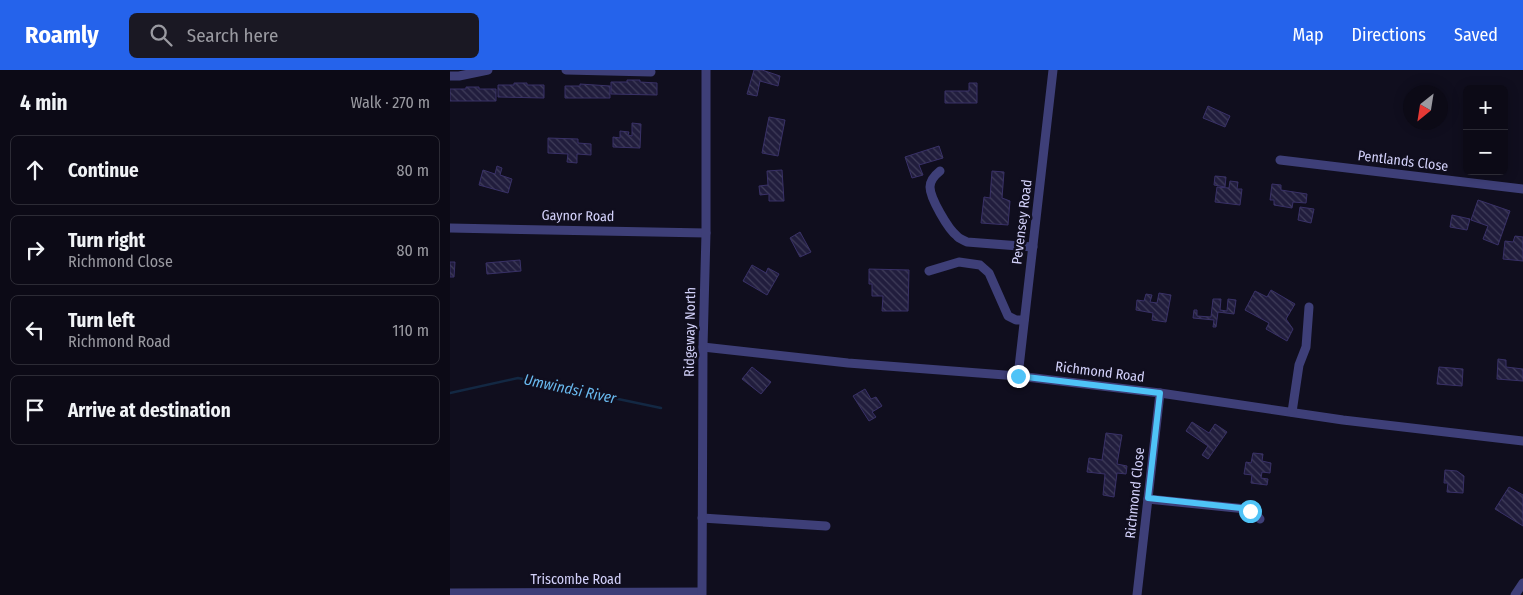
<!DOCTYPE html>
<meta charset="utf-8">
<style>
:root{--surface:#0c0a16;--page:#1a1823;--text:#f1f3f6;--muted:#9a9aa1;--line:#2c2b35;--accent:#2563eb}
body{margin:0;font-family:"Fira Sans Condensed",sans-serif;background:var(--page);color:var(--text)}
.controls{position:absolute;right:15px;top:15px;display:grid;overflow:hidden;border-radius:8px;box-shadow:0 2px 12px #0003}
.controls button{width:45px;height:45px;display:grid;place-items:center;padding:0;border:0;border-bottom:1px solid var(--line);background:var(--surface);color:var(--text);font:25px sans-serif}
.compass{position:absolute;left:953px;top:15px;width:45px;height:45px;border-radius:50%;background:var(--surface);box-shadow:0 2px 12px #0003;rotate:210deg}
.stop{position:absolute;width:15px;height:15px;margin:-11px;border:4px solid #4fc3f7;border-radius:50%;background:#fff}
.stop.end{background:#4fc3f7;border-color:#fff;box-shadow:0 1px 5px #0008}
.list{margin:0;padding:0;list-style:none}
h2{display:flex;justify-content:space-between;align-items:center;height:65px;margin:0;padding:0 20px;font-size:21px}
h2 small{font-size:16px;font-weight:400;color:var(--muted)}
.list li{display:grid;grid-template-columns:32px 1fr auto;gap:15px;align-items:center;box-sizing:border-box;height:70px;margin:0 10px 10px;padding:0 10px;border:1px solid var(--line);border-radius:8px}
.list b{display:block;font-size:19px;white-space:nowrap}
.list p{margin:0;font-size:16px;white-space:nowrap;color:var(--muted)}
.list em{font-size:16px;font-style:normal;color:var(--muted)}
.icon{flex:none;width:28px;height:28px;fill:none;stroke:currentColor;stroke-width:2;stroke-linecap:round;stroke-linejoin:round}
.map{position:relative;flex:none;width:1073px;height:525px;overflow:hidden}
header{display:flex;align-items:center;gap:30px;box-sizing:border-box;height:70px;padding:0 25px;background:var(--accent);color:#fff}
header strong{font-size:24px}
nav{display:flex;gap:28px;margin-inline-start:auto;font-size:18px}
.search{width:350px;height:45px;background:var(--page);display:flex;align-items:center;gap:12px;box-sizing:border-box;padding:0 18px;border-radius:8px;color:var(--muted);font-size:19px}
main{display:flex}
aside{flex:1;background:var(--surface)}
.map>svg:first-child{display:block}
.lines{fill:none;stroke-linecap:round;stroke-linejoin:round}
.stream{stroke:#132843;stroke-width:2.5}
.building{fill:url(#building-back-hatch);stroke:#393167}
.minor{stroke:#3e3f78;stroke-width:9}
.route{stroke:#4fc3f7;stroke-width:6}
.labels{text-anchor:middle;dominant-baseline:central;stroke-width:5;stroke-linejoin:round;paint-order:stroke}
.street-label{font-size:14px;fill:#d3d1fa;stroke:#100e1e}
.water-label{font-size:15px;font-style:italic;fill:#69b9ef;stroke:#100e1e}
</style>
<header>
<strong>Roamly</strong>
<div class="search"><svg class="icon" aria-label="search" viewBox="0 0 24 24"><circle cx="10" cy="10" r="6"/><path d="M15 15l6 6"/></svg>Search here</div>
<nav><a>Map</a><a>Directions</a><a>Saved</a></nav>
</header>
<main>
<aside>
<h2>4 min<small>Walk · 270 m</small></h2>
<ul class="list">
<li><svg class="icon" aria-label="ahead" viewBox="0 0 24 24"><path d="M12 20V5M6 11l6-6 6 6"/></svg><div><b>Continue</b></div><em>80 m</em></li>
<li><svg class="icon" aria-label="right" viewBox="0 0 24 24"><path d="M7 20v-9h11M14 6l5 5-5 5"/></svg><div><b>Turn right</b><p>Richmond Close</p></div><em>80 m</em></li>
<li><svg class="icon" aria-label="left" viewBox="0 0 24 24"><path d="M17 20v-9H6M10 6l-5 5 5 5"/></svg><div><b>Turn left</b><p>Richmond Road</p></div><em>110 m</em></li>
<li><svg class="icon" aria-label="arrive" viewBox="0 0 24 24"><path d="M6 21V4h12l-3 4 3 4H6"/></svg><div><b>Arrive at destination</b></div></li>
</ul>
</aside>
<div class="map">
<svg width="1073" height="525" viewBox="0 0 1073 525">
<defs>
<pattern id="building-back-hatch" width="6" height="6" patternUnits="userSpaceOnUse" patternTransform="scale(1.25)"><rect width="6" height="6" fill="#211d3d"/><path d="M-1 5l2 2M0 0l6 6M5-1l2 2" fill="none" stroke="#403d5a"/></pattern>
</defs>
<rect width="100%" height="100%" fill="#100e1e"/>
<g class="lines">
<polyline class="stream" points="0,323 68,308 211,338"/>
</g>
<g class="building">
<polygon points="304,0 312,0 330,6 328,16 310,11 307,26 297,24"/>
<polygon points="177,10 190,10 190,12 207,13 207,25 161,24 161,12 177,12"/>
<polygon points="64,13 77,13 77,15 94,15 94,28 48,27 48,15 64,15"/>
<polygon points="519,13 527,13 527,33 495,33 495,21 519,21"/>
<polygon points="130,14 160,16 160,28 115,28 115,16 130,16"/>
<polygon points="16,17 29,17 29,19 46,19 46,31 0,31 0,19 16,19"/>
<polygon points="758,36 780,46 775,57 753,48"/>
<polygon points="319,47 335,50 328,86 312,83"/>
<polygon points="182,53 191,54 190,78 163,77 163,67 170,68 170,61 179,62 178,65 182,66"/>
<polygon points="98,68 128,69 128,73 141,74 141,85 127,84 127,93 117,92 118,84 98,83"/>
<polygon points="489,76 493,88 469,95 473,105 462,108 455,87"/>
<polygon points="47,96 52,98 50,105 62,109 58,123 29,115 33,100 45,104"/>
<polygon points="332,100 334,131 319,131 319,124 310,125 309,116 318,115 317,101"/>
<polygon points="542,101 554,102 552,128 560,131 558,155 531,153 534,127 540,128"/>
<polygon points="765,106 776,107 775,117 764,115"/>
<polygon points="780,111 788,112 787,119 792,119 790,135 765,132 767,117 779,118"/>
<polygon points="822,114 831,115 831,120 857,124 856,133 843,132 842,138 824,135 824,130 820,130"/>
<polygon points="1028,130 1060,141 1048,175 1033,169 1038,156 1021,150"/>
<polygon points="850,137 864,139 861,153 848,150"/>
<polygon points="1002,145 1020,149 1017,160 1000,157"/>
<polygon points="350,162 361,182 350,187 340,168"/>
<polygon points="1065,166 1073,167 1073,191 1053,189 1055,171 1063,172"/>
<polygon points="70,190 71,201 37,204 36,193"/>
<polygon points="0,192 5,192 4,207 0,207"/>
<polygon points="302,195 316,203 318,198 329,204 317,225 293,211"/>
<polygon points="419,199 459,200 458,241 432,241 433,226 422,226 422,214 419,214"/>
<polygon points="821,220 845,234 836,249 843,259 837,271 816,259 819,253 795,240 805,221 817,227"/>
<polygon points="709,223 721,225 716,252 702,250 703,243 686,240 687,230 694,231 696,224 702,225 700,232 707,233"/>
<polygon points="763,229 771,229 770,240 777,241 778,229 786,230 784,244 768,242 766,257 763,257 764,250 743,248 744,240 747,240 747,246 761,247"/>
<polygon points="1048,289 1056,290 1056,297 1073,299 1073,311 1047,309"/>
<polygon points="302,297 321,312 311,324 292,309"/>
<polygon points="989,297 1013,299 1012,316 987,314"/>
<polygon points="415,319 421,329 426,327 432,336 422,342 426,347 419,351 403,326"/>
<polygon points="742,352 759,363 765,354 777,362 758,389 752,385 758,376 736,361"/>
<polygon points="656,363 672,365 667,394 677,396 676,404 667,403 664,427 653,425 655,404 637,402 639,388 652,390"/>
<polygon points="803,383 813,384 812,391 821,393 820,403 812,402 811,408 818,409 817,415 801,413 802,405 794,404 796,392 801,393"/>
<polygon points="995,400 1007,401 1014,406 1013,423 997,422 998,413 994,413"/>
<polygon points="1059,417 1073,425 1073,456 1045,439"/>
</g>
<g class="lines">
<g class="minor">
<polyline points="116,0 201,2"/>
<polyline points="0,6 9,6 38,0"/>
<polyline points="830,90 1073,119"/>
<path d="M490,101C485,105 480,111 480,117C480,128 498,159 507,166C509,169 514,170 517,172L583,177"/>
<polyline points="0,158 256,163"/>
<polyline points="479,201 509,192 530,195 539,203 558,246 566,250 574,250"/>
<polyline points="253,277 398,293 568,306 710,323 893,350 1073,371"/>
<polyline points="568,306 603,0"/>
<polyline points="842,342 849,295 856,277 859,237"/>
<polyline points="698,429 796,439 806,444 810,449"/>
<polyline points="252,448 376,456"/>
<polyline points="0,523 251,522"/>
<polyline points="252,525 253,277 256,163 256,0"/>
<polyline points="687,525 710,323"/>
<polyline points="1065,525 1073,513"/>
</g>
</g>
<g class="lines">
<polyline class="route" points="568,306 710,323 698,428 791,438 800,441"/>
</g>
<g class="labels">
<g class="street-label">
<text transform="translate(953 91) rotate(7)">Pentlands Close</text>
<text transform="translate(128 146) rotate(1)">Gaynor Road</text>
<text transform="translate(572 152) rotate(-83)">Pevensey Road</text>
<text transform="translate(240 262) rotate(-89)">Ridgeway North</text>
<text transform="translate(650 302) rotate(7)">Richmond Road</text>
<text transform="translate(685 423) rotate(-84)">Richmond Close</text>
<text x="126" y="509">Triscombe Road</text>
</g>
<g class="water-label">
<text transform="translate(120 319) rotate(12)">Umwindsi River</text>
</g>
</g>
</svg>
<div class="controls">
<button>+</button>
<button>−</button>
</div>
<svg class="compass" viewBox="-18 -18 36 36"><path d="M0-13l5 13h-10z" fill="#e53935"/><path d="M0 13l5-13h-10z" fill="#9a9aa1"/></svg>
<div class="stop" style="left:800px;top:441px"></div>
<div class="stop end" style="left:568px;top:306px"></div>
</div>
</main>
